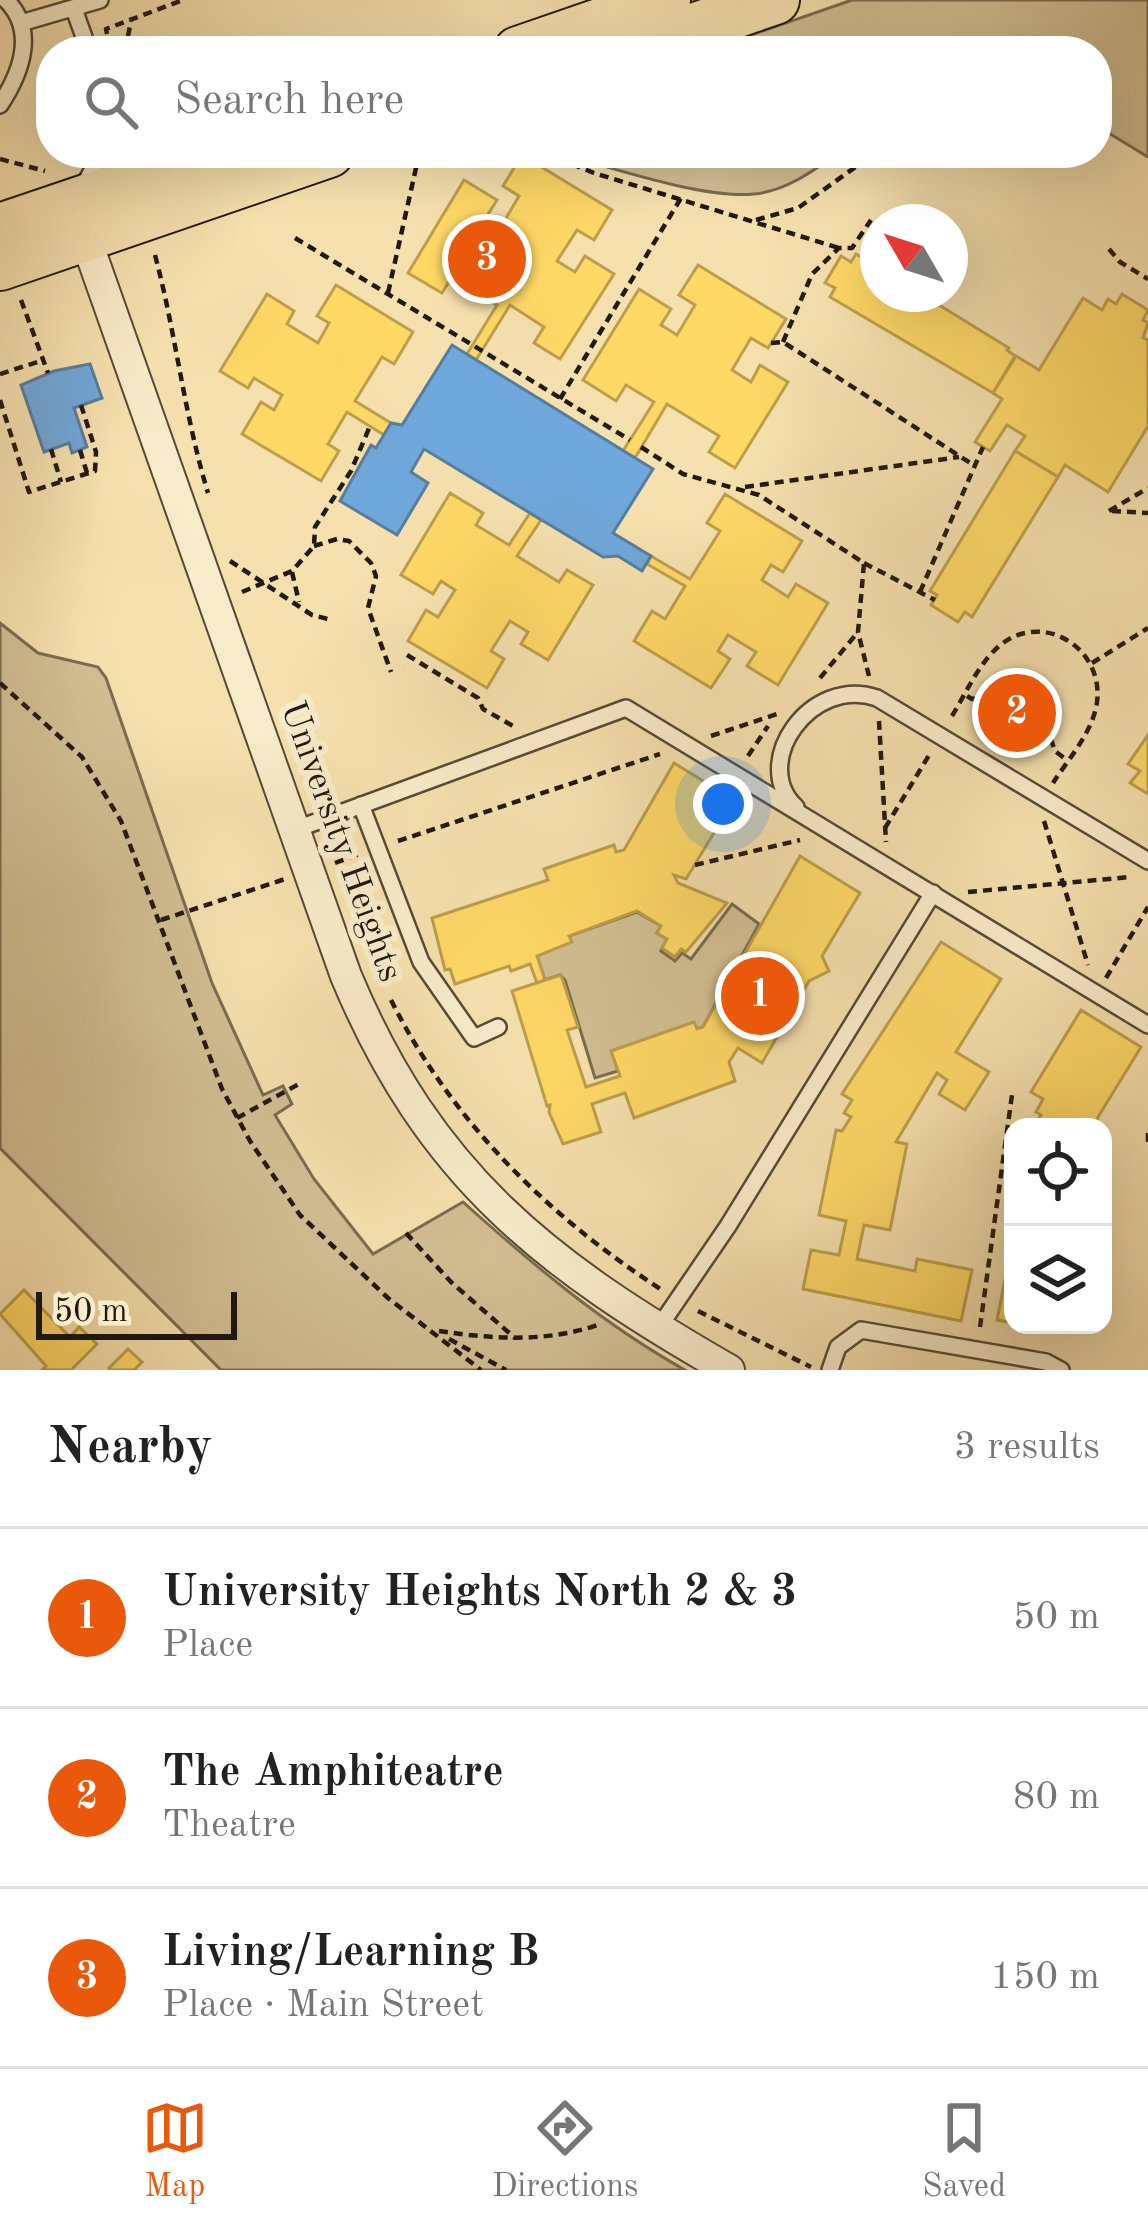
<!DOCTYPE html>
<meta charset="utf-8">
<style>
:root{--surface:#fff;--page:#f2f2f2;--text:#222;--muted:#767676;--line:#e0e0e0;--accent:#ea580c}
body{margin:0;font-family:"Old Standard TT",serif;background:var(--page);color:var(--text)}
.controls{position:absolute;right:36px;bottom:36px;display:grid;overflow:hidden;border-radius:24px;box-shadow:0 12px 48px #0002}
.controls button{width:108px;height:108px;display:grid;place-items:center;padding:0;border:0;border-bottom:3px solid var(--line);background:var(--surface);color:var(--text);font:60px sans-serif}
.compass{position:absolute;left:860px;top:204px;width:108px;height:108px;border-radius:50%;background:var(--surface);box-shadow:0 12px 48px #0002;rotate:309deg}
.scale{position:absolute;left:36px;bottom:30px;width:201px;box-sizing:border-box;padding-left:12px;border:6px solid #21180f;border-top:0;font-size:33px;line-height:42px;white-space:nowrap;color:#21180f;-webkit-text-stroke:9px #f9ecca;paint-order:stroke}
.you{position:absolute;left:723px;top:804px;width:42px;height:42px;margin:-30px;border:9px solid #fff;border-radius:50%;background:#1a73e8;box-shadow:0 0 0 18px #1a73e833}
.badge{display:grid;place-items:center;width:78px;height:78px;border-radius:50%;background:var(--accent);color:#fff;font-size:39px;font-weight:700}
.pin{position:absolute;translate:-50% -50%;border:6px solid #fff;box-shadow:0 3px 12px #0006}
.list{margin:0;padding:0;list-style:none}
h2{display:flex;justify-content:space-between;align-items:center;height:156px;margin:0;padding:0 48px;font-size:51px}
h2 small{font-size:39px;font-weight:400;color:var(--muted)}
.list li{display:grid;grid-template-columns:78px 1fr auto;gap:36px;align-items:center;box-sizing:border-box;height:180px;padding:0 48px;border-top:3px solid var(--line)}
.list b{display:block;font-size:45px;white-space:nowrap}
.list p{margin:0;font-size:39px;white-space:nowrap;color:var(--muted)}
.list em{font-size:39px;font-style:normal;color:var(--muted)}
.icon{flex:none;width:66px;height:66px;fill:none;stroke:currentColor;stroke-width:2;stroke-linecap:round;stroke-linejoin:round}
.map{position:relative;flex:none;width:1148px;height:1370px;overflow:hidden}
.search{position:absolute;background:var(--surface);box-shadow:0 12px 48px #0002;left:36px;right:36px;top:36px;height:132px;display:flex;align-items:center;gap:30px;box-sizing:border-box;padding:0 42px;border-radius:48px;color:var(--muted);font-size:45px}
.sheet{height:696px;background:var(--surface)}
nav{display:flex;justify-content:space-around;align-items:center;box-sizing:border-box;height:168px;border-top:3px solid var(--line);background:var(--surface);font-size:33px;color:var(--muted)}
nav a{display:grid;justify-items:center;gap:6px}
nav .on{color:var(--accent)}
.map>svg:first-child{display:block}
.green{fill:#d2bf93;stroke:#7a6c51;stroke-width:3}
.homes{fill:#ffd966;stroke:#bc9f4c;stroke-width:3}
.schools{fill:#6fa8dc;stroke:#587d9e;stroke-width:3}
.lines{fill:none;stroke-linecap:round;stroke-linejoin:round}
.lane-casing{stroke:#564a37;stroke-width:20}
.street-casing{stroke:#564a37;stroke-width:34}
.primary-casing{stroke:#21180f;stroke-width:52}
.path{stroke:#21180f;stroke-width:4.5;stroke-dasharray:9 6;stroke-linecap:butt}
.lane{stroke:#f9ecca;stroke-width:15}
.street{stroke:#f9ecca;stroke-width:30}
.primary{stroke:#f6e1ae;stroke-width:48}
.labels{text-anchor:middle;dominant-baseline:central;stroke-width:12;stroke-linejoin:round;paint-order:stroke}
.street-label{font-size:36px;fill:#21180f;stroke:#f9ecca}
</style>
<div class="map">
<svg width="1148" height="1370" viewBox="0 0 1148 1370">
<rect width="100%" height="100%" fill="#f6e1ae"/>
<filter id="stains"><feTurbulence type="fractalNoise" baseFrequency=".00167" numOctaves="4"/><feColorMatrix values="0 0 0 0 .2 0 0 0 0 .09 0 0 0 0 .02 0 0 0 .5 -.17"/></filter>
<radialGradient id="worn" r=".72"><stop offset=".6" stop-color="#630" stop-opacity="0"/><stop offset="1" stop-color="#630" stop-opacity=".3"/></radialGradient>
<g class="green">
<polygon points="852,0 1148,0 1148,157 1097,126 1097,51 973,51 955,40 947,51 705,51"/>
<path d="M558,153H838C813,171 786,191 754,194C703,199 610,167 558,153Z"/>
<path d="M0,623L38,653L98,667L106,678L212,983L263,1095L283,1086L292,1104L275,1115L314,1179L373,1254L463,1202C532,1264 603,1324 685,1370H221L0,1148Z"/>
<polygon points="732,904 759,924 703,1027 697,1029 694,1023 612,1051 618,1071 595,1078 565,980 560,975 545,980 537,956 571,941 569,936 637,912 661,926 657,933 667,939 661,951 675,961 682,953 691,959"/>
</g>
<g class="homes">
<polygon points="522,155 612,210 594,240 577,230 557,261 575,272 585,256 614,274 560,359 534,343 544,327 510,305 476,360 467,354 497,305 452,277 442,293 408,273 464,180 497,200 487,216 502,225 519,196 503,186"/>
<polygon points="856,254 878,267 878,294 921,294 1009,348 1007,350 1015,356 993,393 830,297 835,288 825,283 841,256 851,262"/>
<polygon points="698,265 786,319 768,348 751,338 732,370 751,382 760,365 788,382 735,468 709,452 719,436 667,404 635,458 623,451 654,402 626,385 616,401 583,380 639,289 671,309 661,325 677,335 695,305 679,295"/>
<polygon points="336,285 413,332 394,364 382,357 355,401 391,423 384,435 347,412 328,444 339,451 321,481 242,434 261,402 274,410 282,395 254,378 248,388 220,371 267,294 294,311 287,324 318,343 329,323 317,316"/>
<polygon points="1122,294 1148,310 1143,320 1148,323 1143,338 1148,340 1148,426 1108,492 1065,465 1058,477 1015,451 1025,436 1007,425 990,451 975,442 1002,399 993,393 1016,356 1039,370 1083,298 1102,310 1108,299 1116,304"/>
<polygon points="1015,451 1058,477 972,617 965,612 958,622 931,605 937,595 930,591"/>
<polygon points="450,493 483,513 476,525 509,545 530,513 541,520 517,556 559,582 567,570 593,585 548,660 521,644 528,632 510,621 491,651 504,659 487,688 408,641 426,610 438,617 455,590 441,581 433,594 401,575"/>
<polygon points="725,494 802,541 783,572 771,565 762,580 788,597 796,584 828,603 778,685 747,666 756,652 728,635 718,651 730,659 711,688 634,641 652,611 665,619 685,586 647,564 651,556 690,579 720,531 707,523"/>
<polygon points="1148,735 1148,794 1130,783 1140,771 1128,764"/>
<polygon points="674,763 734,800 686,879 674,875 678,883 727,903 686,952 681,949 675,957 662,948 667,939 657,933 661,926 637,911 569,936 572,942 537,956 545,980 537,983 530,964 511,971 509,966 455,984 450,969 445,970 432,918 548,880 544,869 614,845 616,852 624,850"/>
<polygon points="800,856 860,893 822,956 829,971 809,981 762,1063 738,1048 729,1062 735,1081 634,1118 625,1093 592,1104 601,1132 563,1144 549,1112 550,1105 547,1106 512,991 561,975 578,1027 567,1030 586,1087 620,1076 611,1051 694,1022 697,1029 703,1027"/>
<polygon points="941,942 1001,979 956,1052 989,1072 965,1110 939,1094 947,1080 937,1073 896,1142 907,1144 890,1230 864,1225 857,1259 915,1271 917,1259 972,1270 961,1321 803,1289 811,1250 839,1255 846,1221 819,1215 836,1130 842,1131 851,1117 844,1113 852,1100 842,1094"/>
<polygon points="1081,1010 1141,1047 1098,1117 1096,1127 1034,1127 1041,1115 1036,1112 1043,1099 1031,1092"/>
<polygon points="1013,1239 1013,1323 997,1320"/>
<polygon points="24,1290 70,1337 79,1327 97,1344 71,1370 42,1370 46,1366 0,1314"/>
<polygon points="128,1349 142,1362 134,1370 111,1370 109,1368"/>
</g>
<g class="schools">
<polygon points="452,345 653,469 613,533 651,556 642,571 618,556 603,557 424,449 411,472 428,483 397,535 340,501 371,445 376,448 391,423 402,425"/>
<polygon points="90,364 102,398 74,408 87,447 72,453 69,443 44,452 21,385 54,371"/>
</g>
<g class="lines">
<g class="lane-casing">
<g id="lane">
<polyline points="74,9 89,51"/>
<polyline points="21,23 100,0"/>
<path d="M0,105C21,73 37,31 6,0"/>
<polyline points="83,187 102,153"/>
<polyline points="361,805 421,962 474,1038 498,1027"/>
<path d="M796,807C749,763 811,675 877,698L1148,861"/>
<polyline points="294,830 626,708 1148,1025"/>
<polyline points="657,1330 728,1226 933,893"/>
<polyline points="830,1370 838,1347 861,1330 1046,1362 1061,1370"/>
</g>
</g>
<g class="street-casing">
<path id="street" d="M79,220L346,976C430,1177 546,1265 729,1370"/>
</g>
<g class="primary-casing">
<g id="primary">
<polyline points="518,51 666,0"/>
<polyline points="626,51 775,0"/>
<polyline points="0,228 222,153"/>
<polyline points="0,266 329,153"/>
</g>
</g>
<g class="path">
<polyline points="107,34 106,29 183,0"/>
<polyline points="125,51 131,21"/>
<polyline points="544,153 594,173 839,248"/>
<polyline points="0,159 45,171"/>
<polyline points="756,220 798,208 875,153"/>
<polyline points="295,238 630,440"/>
<polyline points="1109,249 1120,262 1148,279"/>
<path d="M155,255C176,334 184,414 208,493"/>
<polyline points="388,293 418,159"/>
<polyline points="21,300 48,373"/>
<polyline points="783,342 812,274 839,248 852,248 871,220"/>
<polyline points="771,343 783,342 975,466"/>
<polyline points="0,374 44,360"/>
<polyline points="560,399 681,198"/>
<polyline points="0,400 29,492 95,471 96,452 81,405"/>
<polyline points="641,447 683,474 759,495 864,563 858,632 869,676"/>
<polyline points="51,449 61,482"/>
<polyline points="80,450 87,473"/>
<polyline points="745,487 959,457"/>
<polyline points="1109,511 1148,488"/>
<polyline points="1112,511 1148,513"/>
<polyline points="314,546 337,539 349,541 371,563 376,576 368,608 391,672"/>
<polyline points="230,561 312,615 332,620"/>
<polyline points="864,563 935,600"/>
<polyline points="292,572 299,602"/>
<polyline points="242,592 292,571 314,546 315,527 351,471 370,426"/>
<polyline points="920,592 983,447"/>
<polyline points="407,655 478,698 483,709 513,726 514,730"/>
<polyline points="1092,663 1148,628"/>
<polyline points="820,678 858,632"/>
<polyline points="0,683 82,757 121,821 222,1089 250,1141 300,1215 388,1298 481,1370"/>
<polyline points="967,696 972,699 1020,692"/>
<polyline points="1041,710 1055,751 1068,761"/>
<path d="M952,716C966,693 978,665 998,647C1041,609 1104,647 1097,702C1093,732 1069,758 1053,783"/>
<polyline points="879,721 886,842"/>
<polyline points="711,736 780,713"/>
<polyline points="748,756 768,726"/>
<polyline points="1044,821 1088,965"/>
<polyline points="885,828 931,752"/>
<polyline points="398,841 660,754"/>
<polyline points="335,863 359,854"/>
<polyline points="695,865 800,840"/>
<polyline points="968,892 1130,877"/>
<polyline points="161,920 285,879"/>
<polyline points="1106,978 1148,907"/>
<path d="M391,1000C452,1122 549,1217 662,1290"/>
<polyline points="237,1118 299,1084"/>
<polyline points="1148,1133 1148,1148"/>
<polyline points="406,1233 451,1282 515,1338"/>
<polyline points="698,1311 811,1367"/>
<polyline points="980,1327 1012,1095"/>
<path d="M439,1331C492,1339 548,1343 600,1324"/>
<polyline points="449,1339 506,1370"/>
</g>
<use href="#lane" class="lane"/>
<use href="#street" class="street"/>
<use href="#primary" class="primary"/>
</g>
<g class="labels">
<g class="street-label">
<text transform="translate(340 842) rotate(70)">University Heights</text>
</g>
</g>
<rect width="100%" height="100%" filter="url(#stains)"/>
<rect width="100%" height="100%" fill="url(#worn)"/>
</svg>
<div class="controls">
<button><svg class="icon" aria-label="locate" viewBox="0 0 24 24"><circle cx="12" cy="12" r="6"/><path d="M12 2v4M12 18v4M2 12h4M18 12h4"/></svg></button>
<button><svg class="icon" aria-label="layers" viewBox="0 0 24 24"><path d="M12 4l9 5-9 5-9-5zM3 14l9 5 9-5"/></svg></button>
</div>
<svg class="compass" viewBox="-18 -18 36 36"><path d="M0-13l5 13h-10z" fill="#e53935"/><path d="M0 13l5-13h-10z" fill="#767676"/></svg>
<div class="scale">50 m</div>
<div class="you"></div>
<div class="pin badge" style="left:760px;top:996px">1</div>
<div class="pin badge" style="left:1017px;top:713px">2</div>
<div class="pin badge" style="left:487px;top:259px">3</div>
<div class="search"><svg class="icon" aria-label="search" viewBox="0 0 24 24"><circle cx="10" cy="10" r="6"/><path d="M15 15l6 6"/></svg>Search here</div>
</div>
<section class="sheet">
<h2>Nearby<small>3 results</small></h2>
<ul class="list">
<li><span class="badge">1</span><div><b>University Heights North 2 &amp; 3</b><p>Place</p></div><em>50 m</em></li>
<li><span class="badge">2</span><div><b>The Amphiteatre</b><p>Theatre</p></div><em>80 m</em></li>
<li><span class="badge">3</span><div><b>Living/Learning B</b><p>Place · Main Street</p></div><em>150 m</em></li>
</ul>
</section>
<nav>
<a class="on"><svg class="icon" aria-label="map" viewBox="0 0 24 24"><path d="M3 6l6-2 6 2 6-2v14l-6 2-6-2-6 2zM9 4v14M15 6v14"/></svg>Map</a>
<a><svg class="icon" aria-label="directions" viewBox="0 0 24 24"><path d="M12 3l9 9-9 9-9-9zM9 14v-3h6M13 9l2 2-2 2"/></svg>Directions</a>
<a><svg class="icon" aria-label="saved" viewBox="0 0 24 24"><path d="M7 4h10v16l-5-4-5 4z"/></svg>Saved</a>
</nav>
